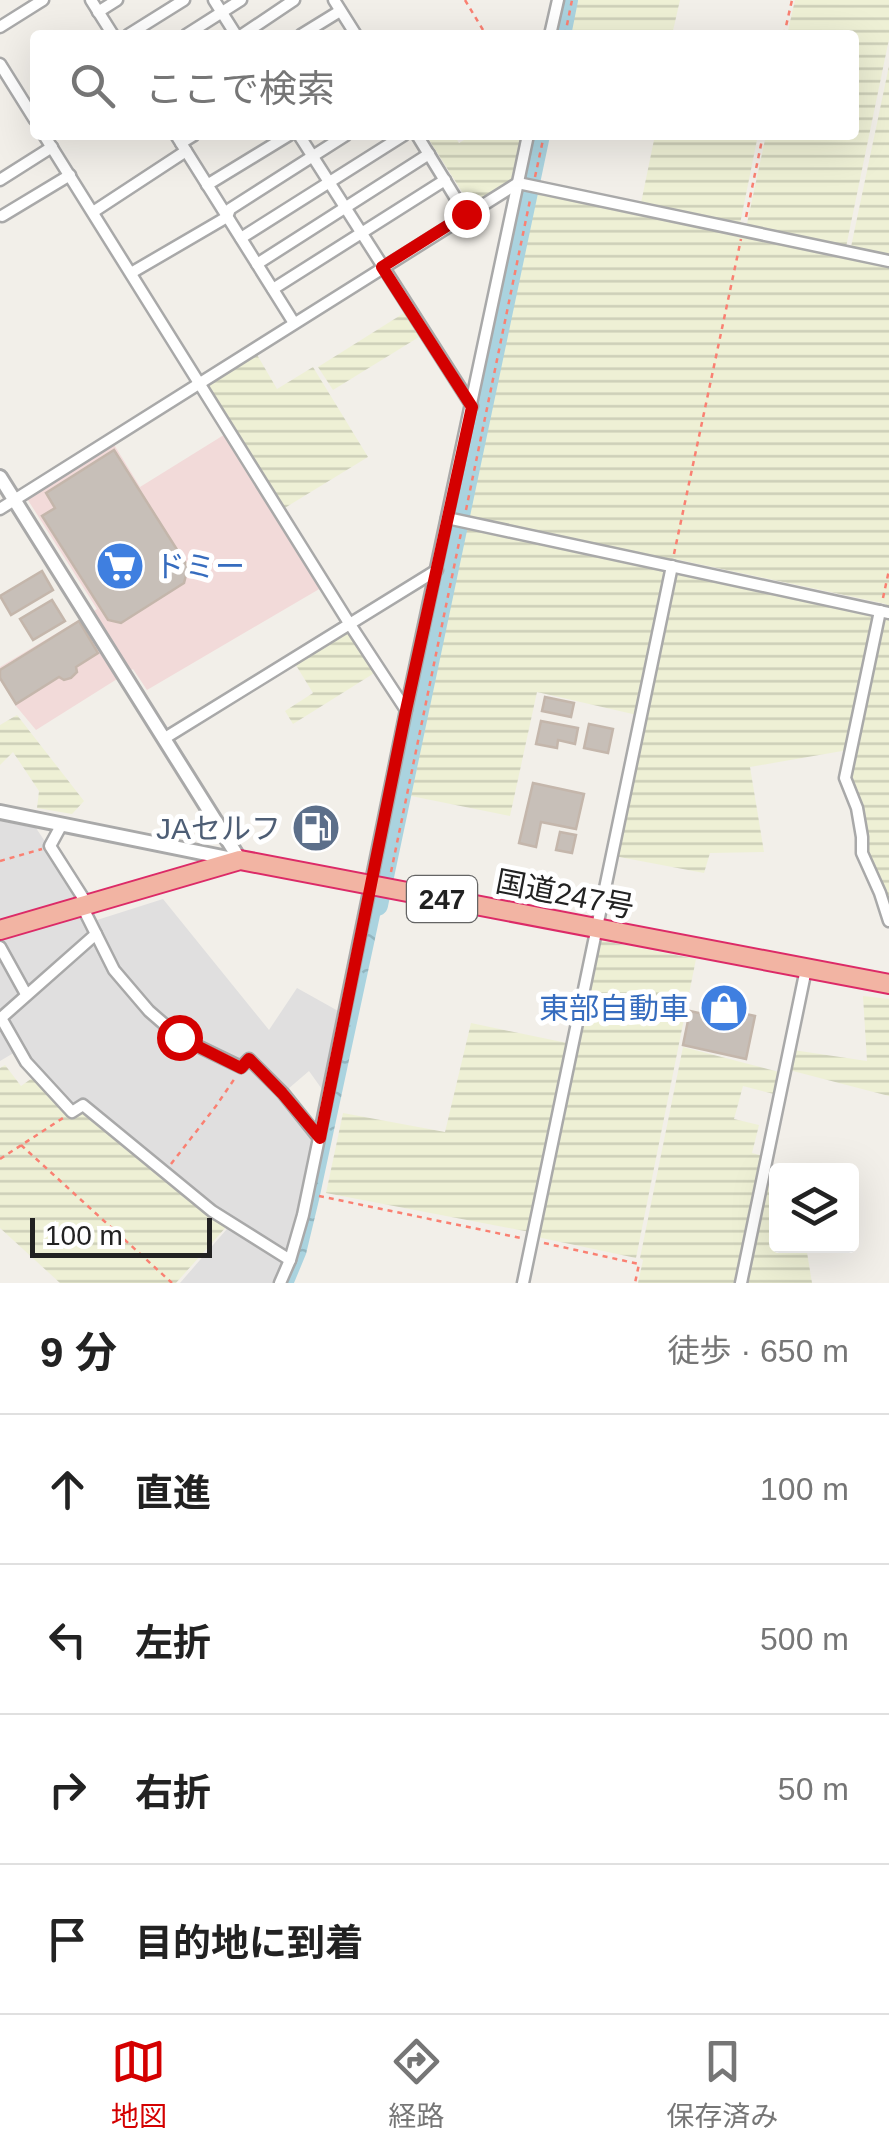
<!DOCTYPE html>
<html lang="ja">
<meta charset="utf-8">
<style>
:root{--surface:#fff;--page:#f2f2f2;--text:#222;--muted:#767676;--line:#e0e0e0;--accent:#d40000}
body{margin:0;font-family:Helvetica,"Noto Sans JP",sans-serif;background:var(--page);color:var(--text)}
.controls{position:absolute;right:30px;bottom:30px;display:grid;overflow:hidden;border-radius:10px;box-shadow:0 10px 40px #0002}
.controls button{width:90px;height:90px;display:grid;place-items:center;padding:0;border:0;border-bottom:2px solid var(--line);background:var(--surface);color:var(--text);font:50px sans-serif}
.scale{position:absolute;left:30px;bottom:25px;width:182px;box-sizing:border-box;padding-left:10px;border:5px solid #222;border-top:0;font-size:28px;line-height:35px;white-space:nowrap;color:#222;-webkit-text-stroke:8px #fff;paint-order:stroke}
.stop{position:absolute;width:30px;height:30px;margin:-22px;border:8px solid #d40000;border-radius:50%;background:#fff}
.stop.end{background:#d40000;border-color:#fff;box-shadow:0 2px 10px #0008}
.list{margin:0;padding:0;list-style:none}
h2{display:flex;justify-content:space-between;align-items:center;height:130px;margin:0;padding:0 40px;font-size:42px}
h2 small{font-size:32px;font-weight:400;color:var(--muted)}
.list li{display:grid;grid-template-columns:65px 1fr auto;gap:30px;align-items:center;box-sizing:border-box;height:150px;padding:0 40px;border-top:2px solid var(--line)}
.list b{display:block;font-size:38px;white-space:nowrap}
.list em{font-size:32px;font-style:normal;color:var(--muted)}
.icon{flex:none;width:55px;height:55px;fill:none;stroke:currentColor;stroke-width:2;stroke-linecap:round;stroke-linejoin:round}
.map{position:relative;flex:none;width:889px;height:1283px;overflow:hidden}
.search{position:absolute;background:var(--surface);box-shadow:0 10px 40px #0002;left:30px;right:30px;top:30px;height:110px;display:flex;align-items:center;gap:25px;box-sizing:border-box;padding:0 35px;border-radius:10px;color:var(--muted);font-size:38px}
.sheet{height:730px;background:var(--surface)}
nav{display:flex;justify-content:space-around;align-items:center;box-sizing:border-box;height:140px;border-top:2px solid var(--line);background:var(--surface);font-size:28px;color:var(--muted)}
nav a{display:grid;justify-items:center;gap:5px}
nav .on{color:var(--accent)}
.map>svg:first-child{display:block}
.residential{fill:#e0dfdf}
.commercial{fill:#f2dad9}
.farmland{fill:url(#farmland-rules)}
.water{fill:url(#water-ripples)}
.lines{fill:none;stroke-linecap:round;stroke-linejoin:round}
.river{stroke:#aad3df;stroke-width:22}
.building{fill:#c7bfb8;stroke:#c4b6ab;stroke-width:2.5}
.minor-casing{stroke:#a9a9a9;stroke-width:15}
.tertiary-casing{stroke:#a9a9a9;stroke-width:18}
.trunk-casing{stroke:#dc2a67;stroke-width:22}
.path{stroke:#fa8072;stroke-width:2.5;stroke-dasharray:5 5;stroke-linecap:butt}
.minor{stroke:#fff;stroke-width:10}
.tertiary{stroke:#fff;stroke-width:12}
.trunk{stroke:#f2b4a3;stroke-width:18}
.route{stroke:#d40000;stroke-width:12}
.labels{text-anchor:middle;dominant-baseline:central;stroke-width:10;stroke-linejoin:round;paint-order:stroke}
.shield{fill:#fff;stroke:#646464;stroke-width:2.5}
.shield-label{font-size:28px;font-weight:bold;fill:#222}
.shop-label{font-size:30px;fill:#366cbe;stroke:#fff;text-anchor:start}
.service-label{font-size:30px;fill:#4e5e75;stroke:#fff;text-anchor:end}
.street-label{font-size:30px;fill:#222;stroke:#fff}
</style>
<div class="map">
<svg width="889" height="1283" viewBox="0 0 889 1283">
<defs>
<pattern id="farmland-rules" width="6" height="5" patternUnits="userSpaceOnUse" patternTransform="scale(2.5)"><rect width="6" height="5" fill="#eef0d5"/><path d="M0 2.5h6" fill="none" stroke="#ccceb7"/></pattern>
<pattern id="water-ripples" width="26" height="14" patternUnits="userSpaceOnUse" patternTransform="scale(2.5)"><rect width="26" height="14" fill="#aad3df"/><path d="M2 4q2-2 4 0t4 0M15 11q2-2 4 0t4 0" fill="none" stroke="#92b5bf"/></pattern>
</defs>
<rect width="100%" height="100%" fill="#f2efe9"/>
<polygon class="residential" points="0,821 36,828 97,920 163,899 269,1030 297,988 340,1012 324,1092 309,1071 281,1095 316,1139 293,1239 285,1261 274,1283 180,1283 233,1222 73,1108 28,1060 22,1048 0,1061"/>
<polygon class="commercial" points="227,433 321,588 147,690 133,669 36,730 16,706 0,680 0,667 97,609 26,497 113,443 140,487"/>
<g class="farmland">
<polygon points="578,0 680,0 672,35 570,35"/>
<polygon points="795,0 889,0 889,39 846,247 746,228 766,135 854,135 854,35 787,35"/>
<polygon points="889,66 889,255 851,247"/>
<polygon points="426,135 454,135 459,143 472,135 524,135 514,178 471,206"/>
<polygon points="655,135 758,135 740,224 641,203"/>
<polygon points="536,190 889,264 889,908 865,853 865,824 848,778 886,604 670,558 637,715 537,692 510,816 411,796"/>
<polygon points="404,313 419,337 333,390 318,367"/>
<polygon points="256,353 277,389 313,367 368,457 283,509 206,384"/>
<polygon points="674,570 875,614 848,750 750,767 764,852 710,853 704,873 614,856"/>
<polygon points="348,628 376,672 293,724 285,711 313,693 294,662"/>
<polygon points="17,715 84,801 72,814 37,808 39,791 13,752 0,765 0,725"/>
<polygon points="599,940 696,959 636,1258 537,1237"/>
<polygon points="863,996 889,999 889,1096 789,1070 793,1050 867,1061"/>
<polygon points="471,1023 567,1043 530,1232 326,1193 343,1113 445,1132"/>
<polygon points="683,1047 779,1072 774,1094 743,1086 734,1119 759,1125 752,1153 763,1156 737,1283 638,1283 643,1260 640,1258"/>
<polygon points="5,1065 21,1086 35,1076 71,1115 83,1108 227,1226 176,1283 60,1283 0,1228 0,1068"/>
<polygon points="767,1173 776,1175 776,1246 806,1246 812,1283 747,1283"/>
</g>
<polygon class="water" points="375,896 384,897 319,1200 306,1254 294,1283 285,1283 296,1258 312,1199"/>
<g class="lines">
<g class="river">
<polyline points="560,35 567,0"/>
<polyline points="377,905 539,135"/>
</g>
</g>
<g class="building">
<polygon points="114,450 188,567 184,583 121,623 108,620 42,516 55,508 46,493"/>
<polygon points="42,571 53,590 11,615 0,596"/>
<polygon points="52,600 65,621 33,640 20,619"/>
<polygon points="79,621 98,653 76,667 77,672 71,678 64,680 59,677 16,704 0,678 0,670"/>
<polygon points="545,697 574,703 571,717 542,711"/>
<polygon points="541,721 578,728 575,744 558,740 557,748 536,744"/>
<polygon points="589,724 613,729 608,753 584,748"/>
<polygon points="533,783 584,794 576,829 541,822 536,847 519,843"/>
<polygon points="560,832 576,835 572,853 556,850"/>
<polygon points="714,1007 755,1016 746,1059 683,1045 690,1011 712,1016"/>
</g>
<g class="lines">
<g class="minor-casing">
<g id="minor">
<polyline points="91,0 113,35"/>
<polyline points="214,0 236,35"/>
<polyline points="334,0 356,35"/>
<polyline points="98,12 117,0"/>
<polyline points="0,27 43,0"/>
<polyline points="128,35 184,0"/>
<polyline points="186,35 241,0"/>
<polyline points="242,35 294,0"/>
<polyline points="301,35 340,11"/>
<polyline points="550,35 558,0"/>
<polyline points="0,64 35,120"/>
<polyline points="44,135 349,623 406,710"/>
<polyline points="176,135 294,323"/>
<polyline points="299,135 472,406"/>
<polyline points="417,135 466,215"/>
<polyline points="181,143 194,135"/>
<polyline points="0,180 52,147"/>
<polyline points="207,185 289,135"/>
<polyline points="93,212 186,151"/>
<polyline points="2,216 70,175"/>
<polyline points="241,238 404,135"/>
<polyline points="257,264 429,154"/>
<polyline points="131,273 227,217 230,209 346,135"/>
<polyline points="273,289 445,180"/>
<polyline points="0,509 518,183 889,261"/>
<polyline points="447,518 889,613"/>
<polyline points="880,611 845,778 857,808 862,837 862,853 880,893 889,921"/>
<polyline points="165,738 437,570"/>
<polyline points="62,824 50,846 87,904"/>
<polyline points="82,906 114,970 149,1011 179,1037 241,1067 249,1059 283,1093 319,1138"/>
<polyline points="96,934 1,1018 26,1062 72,1112 83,1105 212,1211 290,1260"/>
<polyline points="0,947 26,994"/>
<polyline points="280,1283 290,1260 303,1215 319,1138 406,710 528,135"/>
<polyline points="523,1283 672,566"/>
<polyline points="741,1283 806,969"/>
</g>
</g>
<g class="tertiary-casing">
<g id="tertiary">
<polyline points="0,477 240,860"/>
<polyline points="0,812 237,860"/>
</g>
</g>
<g class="trunk-casing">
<polyline id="trunk" points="0,930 240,860 889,984"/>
</g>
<g class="path">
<polyline points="465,0 486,35"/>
<polyline points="565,35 572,0"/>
<polyline points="784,35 792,0"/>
<polyline points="535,177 544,135"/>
<polyline points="746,217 763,135"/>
<polyline points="466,510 530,200"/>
<polyline points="674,554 741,239"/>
<polyline points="883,598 889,570"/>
<polyline points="0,861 42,849"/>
<polyline points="391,872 461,533"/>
<polyline points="21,1145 172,1283"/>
<polyline points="0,1159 63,1118"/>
<polyline points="171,1164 216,1106 235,1078"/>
<polyline points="319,1196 521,1238"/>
<polyline points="544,1243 639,1264 635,1283"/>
</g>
<use href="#minor" class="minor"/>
<use href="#tertiary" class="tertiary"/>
<use href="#trunk" class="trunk"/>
</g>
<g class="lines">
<polyline class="route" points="179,1037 241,1068 249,1059 282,1093 320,1138 406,710 472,407 382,267 466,214"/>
</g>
<defs>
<g id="supermarket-disc" transform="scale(2.5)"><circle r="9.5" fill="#3f7fe0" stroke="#fff"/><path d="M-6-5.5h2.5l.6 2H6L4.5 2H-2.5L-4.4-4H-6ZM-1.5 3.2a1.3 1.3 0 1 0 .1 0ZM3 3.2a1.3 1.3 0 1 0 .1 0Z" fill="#fff"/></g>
<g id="fuel-disc" transform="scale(2.5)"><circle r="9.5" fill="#5c6f8a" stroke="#fff"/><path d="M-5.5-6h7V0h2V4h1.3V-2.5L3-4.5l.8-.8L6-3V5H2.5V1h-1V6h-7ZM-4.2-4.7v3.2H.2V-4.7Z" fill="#fff"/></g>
<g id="shop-disc" transform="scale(2.5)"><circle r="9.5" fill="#3f7fe0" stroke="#fff"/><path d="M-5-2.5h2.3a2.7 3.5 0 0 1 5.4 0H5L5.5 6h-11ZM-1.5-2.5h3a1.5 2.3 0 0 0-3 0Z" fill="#fff"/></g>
</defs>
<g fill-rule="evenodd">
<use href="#supermarket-disc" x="120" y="566"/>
<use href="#fuel-disc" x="316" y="828"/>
<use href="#shop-disc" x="724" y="1008"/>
</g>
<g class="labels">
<rect class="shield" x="407" y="876" width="70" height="46" rx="8"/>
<g class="shield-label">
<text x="442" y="899">247</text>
</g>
<g class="shop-label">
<text x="155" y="566">ドミー</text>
<text x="689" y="1008" text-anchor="end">東部自動車</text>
</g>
<g class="service-label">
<text x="281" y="828">JAセルフ</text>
</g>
<g class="street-label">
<text transform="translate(565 894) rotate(11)">国道247号</text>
</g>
</g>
</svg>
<div class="controls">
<button><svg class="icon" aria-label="layers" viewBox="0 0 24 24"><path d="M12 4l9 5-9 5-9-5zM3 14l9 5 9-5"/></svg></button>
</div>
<div class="scale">100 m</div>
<div class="stop" style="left:179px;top:1037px"></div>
<div class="stop end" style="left:466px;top:214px"></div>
<div class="search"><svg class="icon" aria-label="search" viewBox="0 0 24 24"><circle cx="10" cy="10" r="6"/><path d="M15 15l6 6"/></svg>ここで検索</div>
</div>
<section class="sheet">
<h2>9 分<small>徒歩 · 650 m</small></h2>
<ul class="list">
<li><svg class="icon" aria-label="ahead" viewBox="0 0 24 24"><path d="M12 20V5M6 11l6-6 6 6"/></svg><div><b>直進</b></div><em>100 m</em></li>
<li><svg class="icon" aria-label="left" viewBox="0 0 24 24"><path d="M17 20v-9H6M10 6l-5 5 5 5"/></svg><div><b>左折</b></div><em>500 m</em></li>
<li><svg class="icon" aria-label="right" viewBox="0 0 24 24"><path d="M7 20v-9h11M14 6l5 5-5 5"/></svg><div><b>右折</b></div><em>50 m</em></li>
<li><svg class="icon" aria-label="arrive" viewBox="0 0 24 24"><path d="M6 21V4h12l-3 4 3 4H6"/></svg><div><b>目的地に到着</b></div></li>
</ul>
</section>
<nav>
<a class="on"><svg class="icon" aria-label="map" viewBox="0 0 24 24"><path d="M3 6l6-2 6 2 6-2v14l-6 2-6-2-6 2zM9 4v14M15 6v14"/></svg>地図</a>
<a><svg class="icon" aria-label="directions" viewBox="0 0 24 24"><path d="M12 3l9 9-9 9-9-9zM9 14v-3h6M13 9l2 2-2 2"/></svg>経路</a>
<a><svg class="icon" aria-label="saved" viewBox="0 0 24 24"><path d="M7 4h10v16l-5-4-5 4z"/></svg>保存済み</a>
</nav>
